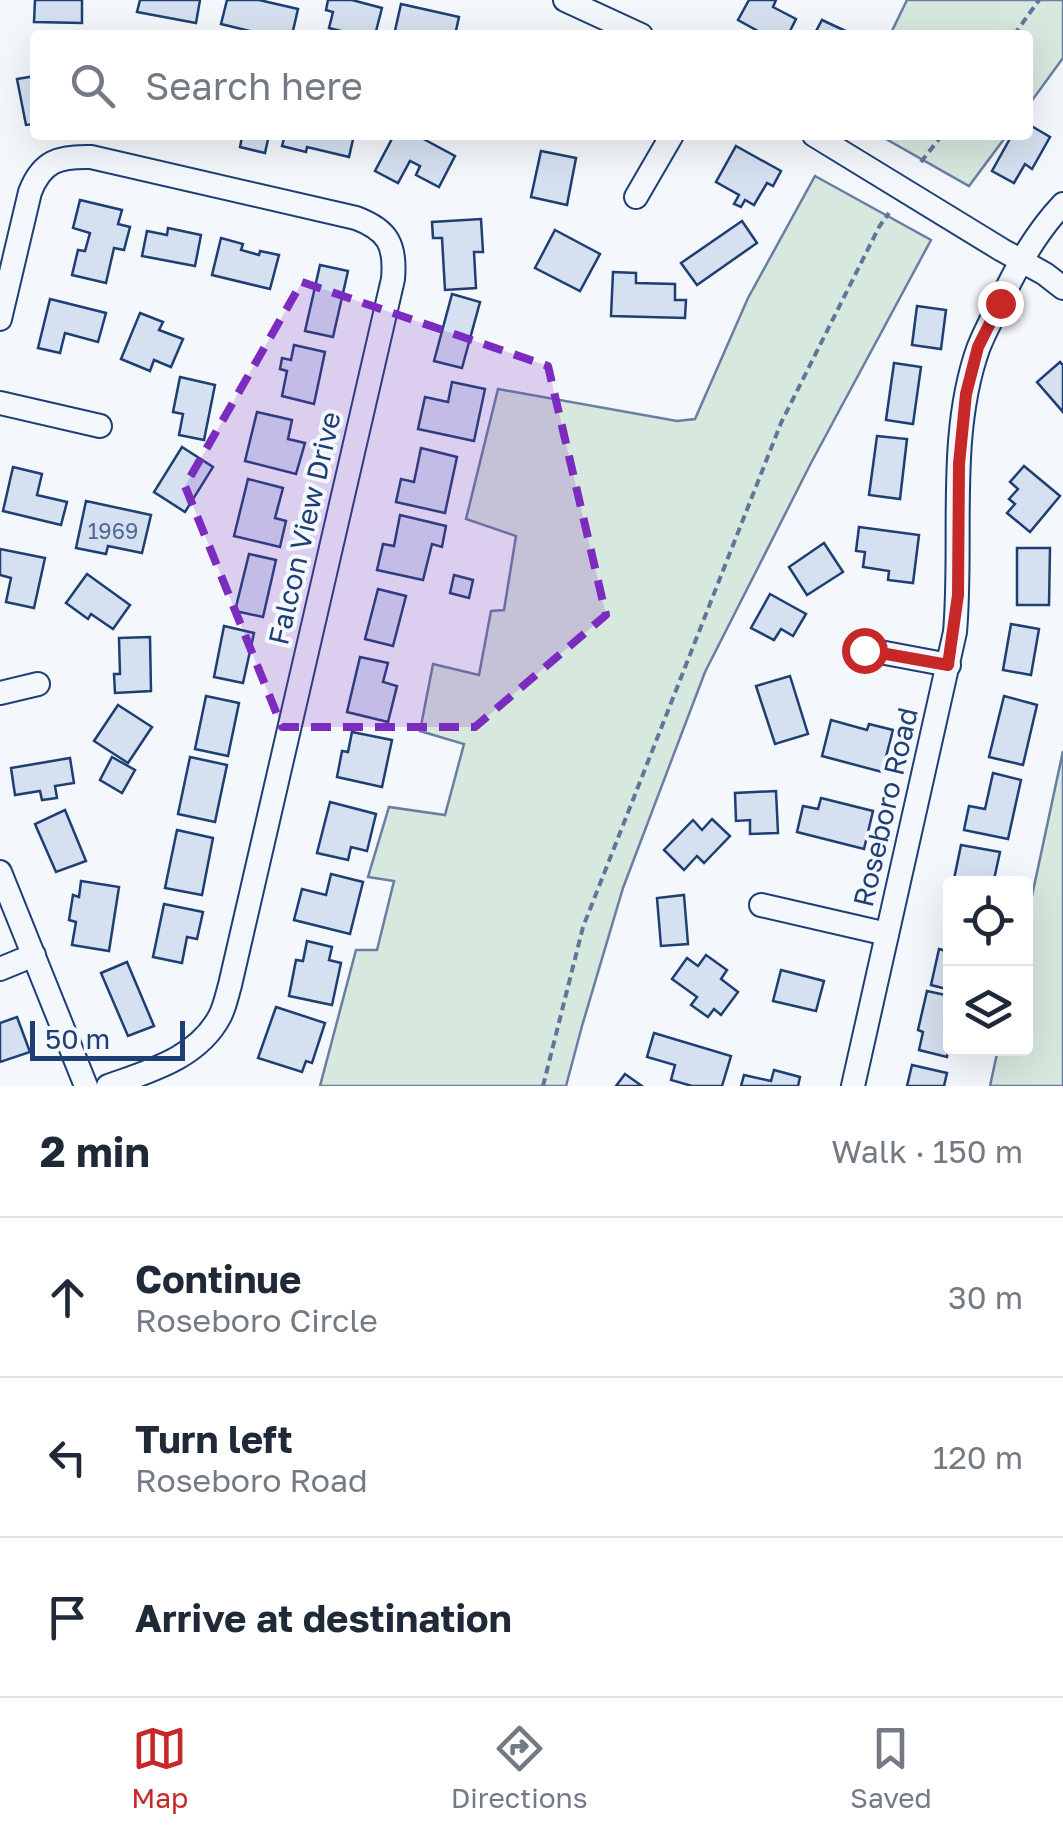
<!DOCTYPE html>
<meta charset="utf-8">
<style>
:root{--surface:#fff;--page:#f6f6f7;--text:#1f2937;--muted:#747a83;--line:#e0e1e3;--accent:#c62828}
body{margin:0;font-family:"Golos Text",sans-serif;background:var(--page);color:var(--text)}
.controls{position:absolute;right:30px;bottom:30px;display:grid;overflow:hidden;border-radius:10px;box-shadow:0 10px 40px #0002}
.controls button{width:90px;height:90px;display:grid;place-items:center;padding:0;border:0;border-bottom:2px solid var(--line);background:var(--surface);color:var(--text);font:50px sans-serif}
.scale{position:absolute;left:30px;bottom:25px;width:155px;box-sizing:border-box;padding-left:10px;border:5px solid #1d3f73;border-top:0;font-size:28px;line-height:35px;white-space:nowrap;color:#1d3f73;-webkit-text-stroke:8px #f4f7fb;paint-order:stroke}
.stop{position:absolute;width:30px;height:30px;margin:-22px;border:8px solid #c62828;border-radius:50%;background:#fff}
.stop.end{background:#c62828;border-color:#fff;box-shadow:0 2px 10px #0008}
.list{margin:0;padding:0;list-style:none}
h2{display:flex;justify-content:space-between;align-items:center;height:130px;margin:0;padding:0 40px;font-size:42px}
h2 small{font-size:32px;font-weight:400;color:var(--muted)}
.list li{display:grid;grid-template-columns:65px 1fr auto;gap:30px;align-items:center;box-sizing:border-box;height:160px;padding:0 40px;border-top:2px solid var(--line)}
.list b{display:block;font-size:38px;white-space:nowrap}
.list p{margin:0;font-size:32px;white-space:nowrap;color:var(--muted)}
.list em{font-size:32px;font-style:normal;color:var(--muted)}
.icon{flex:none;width:55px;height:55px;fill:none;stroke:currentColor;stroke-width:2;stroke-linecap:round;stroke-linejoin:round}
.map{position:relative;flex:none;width:1063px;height:1086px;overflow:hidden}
.search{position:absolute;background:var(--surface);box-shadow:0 10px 40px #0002;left:30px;right:30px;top:30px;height:110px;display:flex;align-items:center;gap:25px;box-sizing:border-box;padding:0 35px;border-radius:10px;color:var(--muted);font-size:38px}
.sheet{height:610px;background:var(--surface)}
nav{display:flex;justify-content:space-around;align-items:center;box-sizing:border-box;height:140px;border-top:2px solid var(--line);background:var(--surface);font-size:28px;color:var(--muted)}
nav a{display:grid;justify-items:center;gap:5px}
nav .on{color:var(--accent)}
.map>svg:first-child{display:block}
.green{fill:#d7e8df;stroke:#687fa3;stroke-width:2.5}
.building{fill:#d5e0f0;stroke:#1d3f73;stroke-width:2.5}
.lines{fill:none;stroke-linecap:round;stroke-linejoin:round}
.minor-casing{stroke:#1d3f73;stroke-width:26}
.path{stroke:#5e769c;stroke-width:4;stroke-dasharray:8 5;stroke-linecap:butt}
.minor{stroke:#f4f7fb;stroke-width:22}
.route{stroke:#c62828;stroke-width:12}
.marked{fill:#7b2cbf;fill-opacity:0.2;stroke:#7b2cbf;stroke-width:8;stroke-dasharray:20 12;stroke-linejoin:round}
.labels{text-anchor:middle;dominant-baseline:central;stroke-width:8;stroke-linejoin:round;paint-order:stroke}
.number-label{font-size:22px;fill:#4b6792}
.street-label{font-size:28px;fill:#1d3f73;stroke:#f4f7fb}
</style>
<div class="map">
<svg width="1063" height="1086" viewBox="0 0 1063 1086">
<rect width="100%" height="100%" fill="#f4f7fb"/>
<g class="green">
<polygon points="907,0 1063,0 1063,58 1028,106 1028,35 890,35"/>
<polygon points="879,135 1007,135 969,186"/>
<polygon points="815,176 931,240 811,463 705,672 623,888 582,1026 566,1086 320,1086 356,950 377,950 394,881 368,877 389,807 445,815 464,744 420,731 433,664 479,675 491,611 504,610 516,536 466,519 498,389 677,421 695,419 748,298"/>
<polygon points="1063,751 1063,1086 990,1086 998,1049 1026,1048 1026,924"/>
</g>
<g class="building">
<polygon points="35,0 82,0 82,23 34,22"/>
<polygon points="140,0 200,0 196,23 137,12"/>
<polygon points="227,0 259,0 298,9 292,35 266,35 221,24"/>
<polygon points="328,0 352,0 382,8 375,35 357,35 329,28 333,12 326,10"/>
<polygon points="749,0 776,0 773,7 796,19 788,35 765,35 738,20"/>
<polygon points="401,4 459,17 455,35 394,35"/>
<polygon points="822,20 854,35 814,35"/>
<polygon points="35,76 35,124 26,125 17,79"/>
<polygon points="1028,124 1050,137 1032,169 1025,164 1014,183 992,171 1012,135 1028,135"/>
<polygon points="230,135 269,135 265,153 240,147 242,137"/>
<polygon points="285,135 354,135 349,157 307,147 306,152 282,146"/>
<polygon points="394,135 416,135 455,156 439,187 416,175 420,166 410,161 398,183 375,171"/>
<polygon points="736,146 781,171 773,186 767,183 754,205 745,200 741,207 734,204 739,195 716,182"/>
<polygon points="541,151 576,158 567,205 531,197"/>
<polygon points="80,200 122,210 118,224 130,227 124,250 114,248 106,283 72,275 78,250 85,251 90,233 73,228"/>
<polygon points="481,219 483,252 474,252 476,288 445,290 442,238 433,238 432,222"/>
<polygon points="742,221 757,243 697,285 681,263"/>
<polygon points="168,228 201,235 195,266 142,256 147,231 167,235"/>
<polygon points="555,230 600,254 580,291 535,268"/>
<polygon points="221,238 243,244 241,250 259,255 260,251 279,255 270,289 212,275"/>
<polygon points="320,265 348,271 333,337 305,331"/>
<polygon points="613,272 636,273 636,283 675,284 675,300 686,300 685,318 611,316"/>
<polygon points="452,294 480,302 462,368 434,361"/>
<polygon points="50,299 106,313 98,342 65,333 60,353 38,348"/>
<polygon points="917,306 946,310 941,349 912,345"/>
<polygon points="140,313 163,322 159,330 183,339 171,367 154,360 150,371 121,359"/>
<polygon points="294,345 325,352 314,404 282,396 287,371 280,369 282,358 291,360"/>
<polygon points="1060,362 1063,365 1063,412 1037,382"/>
<polygon points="894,363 921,367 913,424 886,420"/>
<polygon points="180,377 215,385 204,440 179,435 183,414 173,412"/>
<polygon points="452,382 485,389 474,441 418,429 425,397 448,402"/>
<polygon points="257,412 292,420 288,439 305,443 296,474 245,461"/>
<polygon points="877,436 907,439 900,499 869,495"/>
<polygon points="182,447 213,467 185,512 154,492"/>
<polygon points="421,448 457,457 445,513 396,502 401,479 414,482"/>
<polygon points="1024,466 1060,496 1030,532 1007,513 1015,504 1009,499 1018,489 1010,482"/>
<polygon points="13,467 42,474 37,495 67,502 61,525 3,511"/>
<polygon points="248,479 283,488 275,518 286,521 280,547 234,536"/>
<polygon points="86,501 151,515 142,553 108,546 106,554 76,548"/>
<polygon points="400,515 446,526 442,547 432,544 423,580 377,570 383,544 394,546"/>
<polygon points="859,527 919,535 913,583 888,580 889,571 863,567 865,552 856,551"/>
<polygon points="824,543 843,572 807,595 789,567"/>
<polygon points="1017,548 1050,548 1049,605 1017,605"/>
<polygon points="0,549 45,558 34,608 6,602 11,578 0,575"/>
<polygon points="249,554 276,560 263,617 235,611"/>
<polygon points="87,574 130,605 113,629 91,614 88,619 66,603"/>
<polygon points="454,575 473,580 469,598 450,593"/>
<polygon points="378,589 406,596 393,646 365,639"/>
<polygon points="770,594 806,614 793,636 781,629 774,640 751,628"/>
<polygon points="1011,624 1039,629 1031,675 1003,670"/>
<polygon points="224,626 254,633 243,683 214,677"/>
<polygon points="150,637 151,691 115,693 114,674 120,674 119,638"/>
<polygon points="360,657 388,663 383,682 397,686 388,722 347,712"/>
<polygon points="790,676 808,734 775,744 756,686"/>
<polygon points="206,696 239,703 228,756 195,749"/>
<polygon points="1004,696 1037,705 1023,765 989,757"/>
<polygon points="118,705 152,727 128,763 94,741"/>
<polygon points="831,720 867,730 869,724 893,730 882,772 822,756"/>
<polygon points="352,732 392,740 382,787 337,777 342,751 348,752"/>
<polygon points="112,757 135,770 122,793 100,780"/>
<polygon points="190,757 227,765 215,822 178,814"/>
<polygon points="70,758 74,783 55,786 57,798 42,800 40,791 15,795 11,768"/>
<polygon points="993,773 1021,780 1008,839 964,830 969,806 985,809"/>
<polygon points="776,791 778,833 750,834 750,820 736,821 735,793"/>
<polygon points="821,798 873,811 864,849 797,832 803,806 818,809"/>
<polygon points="330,802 376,814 367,851 351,847 348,860 317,853"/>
<polygon points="65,810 86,861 56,872 35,824"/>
<polygon points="712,819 730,836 704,863 697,856 684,870 664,850 693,820 702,830"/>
<polygon points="177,830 213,838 202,895 165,888"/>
<polygon points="961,845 1000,852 993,884 953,884"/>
<polygon points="331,874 363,882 350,934 294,920 302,889 326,895"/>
<polygon points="81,881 119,887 109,951 72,945 76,922 69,920 73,895 79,897"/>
<polygon points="684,895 688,944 661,946 657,898"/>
<polygon points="164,904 203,912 197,939 187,937 182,963 153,957"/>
<polygon points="307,941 332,947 329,960 341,963 332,1005 289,996 296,960 303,961"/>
<polygon points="939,949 950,952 950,990 931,985"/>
<polygon points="706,955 727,970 721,979 738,992 721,1015 714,1009 708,1017 691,1005 697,997 672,979 687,958 698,966"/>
<polygon points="127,962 154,1026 128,1036 101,973"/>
<polygon points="781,970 824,981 816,1011 773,1001"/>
<polygon points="927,991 950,996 950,1040 947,1057 919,1050 923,1032 918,1030"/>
<polygon points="276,1007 325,1023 312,1063 306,1061 302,1072 258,1058"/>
<polygon points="17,1017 30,1052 0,1062 0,1023"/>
<polygon points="654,1033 731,1056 722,1086 692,1086 671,1080 675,1065 647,1057"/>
<polygon points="912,1065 947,1073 944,1086 907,1086"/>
<polygon points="774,1070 800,1077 798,1086 741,1086 744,1075 771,1081"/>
<polygon points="625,1074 642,1086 616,1086"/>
</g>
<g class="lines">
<g class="minor-casing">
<g id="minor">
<polyline points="565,0 641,35"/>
<polyline points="814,135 1002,250 1045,274 1063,288"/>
<polyline points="636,197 672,135"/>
<path d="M0,319L30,192C42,161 59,156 91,157L356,218C388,230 396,245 393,279L230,985C227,995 225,1006 220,1016C198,1058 150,1071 108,1086"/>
<polyline points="0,403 100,426"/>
<polyline points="864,649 949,665"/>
<polyline points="0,693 38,684"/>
<polyline points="0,872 86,1086"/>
<polyline points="761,905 887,934"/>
<polyline points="0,969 34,955"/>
<path d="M853,1086L955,632C963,541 947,437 978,349C985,330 996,312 1004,294C1020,261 1038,230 1063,204"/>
</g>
</g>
<g class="path">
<polyline points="1014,35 1039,0"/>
<polyline points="921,162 942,135"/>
<polyline points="543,1086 583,927 781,423 879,227 889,213"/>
</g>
<use href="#minor" class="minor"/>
</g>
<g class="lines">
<polyline class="route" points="864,650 948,665 958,595 959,464 966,394 978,347 1000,303"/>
</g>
<path class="marked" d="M302,282L548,366L606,615L475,727H282L185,486Z"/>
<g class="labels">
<g class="number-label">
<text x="113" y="530">1969</text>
</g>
<g class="street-label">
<text transform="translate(304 528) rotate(-77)">Falcon View Drive</text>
<text transform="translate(885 807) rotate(-77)">Roseboro Road</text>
</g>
</g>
</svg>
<div class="controls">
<button><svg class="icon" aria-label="locate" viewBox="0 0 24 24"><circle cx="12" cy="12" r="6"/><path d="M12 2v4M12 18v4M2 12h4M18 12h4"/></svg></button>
<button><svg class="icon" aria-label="layers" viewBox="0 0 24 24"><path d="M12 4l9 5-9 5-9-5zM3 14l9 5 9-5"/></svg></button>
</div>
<div class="scale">50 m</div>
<div class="stop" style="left:864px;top:650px"></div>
<div class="stop end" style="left:1000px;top:303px"></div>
<div class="search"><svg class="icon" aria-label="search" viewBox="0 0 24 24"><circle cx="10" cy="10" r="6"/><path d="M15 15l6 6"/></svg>Search here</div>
</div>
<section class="sheet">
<h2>2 min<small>Walk · 150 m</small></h2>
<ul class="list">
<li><svg class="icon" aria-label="ahead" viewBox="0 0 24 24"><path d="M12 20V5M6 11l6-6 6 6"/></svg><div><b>Continue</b><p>Roseboro Circle</p></div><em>30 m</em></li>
<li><svg class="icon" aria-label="left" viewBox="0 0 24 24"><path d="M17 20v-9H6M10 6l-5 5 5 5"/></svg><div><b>Turn left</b><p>Roseboro Road</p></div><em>120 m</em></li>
<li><svg class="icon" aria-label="arrive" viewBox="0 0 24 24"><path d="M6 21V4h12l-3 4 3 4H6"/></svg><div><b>Arrive at destination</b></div></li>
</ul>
</section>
<nav>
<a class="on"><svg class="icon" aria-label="map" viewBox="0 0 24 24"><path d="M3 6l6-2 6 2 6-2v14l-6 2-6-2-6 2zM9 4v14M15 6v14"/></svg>Map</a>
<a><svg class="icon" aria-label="directions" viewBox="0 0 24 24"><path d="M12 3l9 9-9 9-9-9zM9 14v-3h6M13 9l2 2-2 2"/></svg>Directions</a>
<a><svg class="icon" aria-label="saved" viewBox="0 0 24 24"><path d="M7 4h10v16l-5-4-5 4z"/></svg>Saved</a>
</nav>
